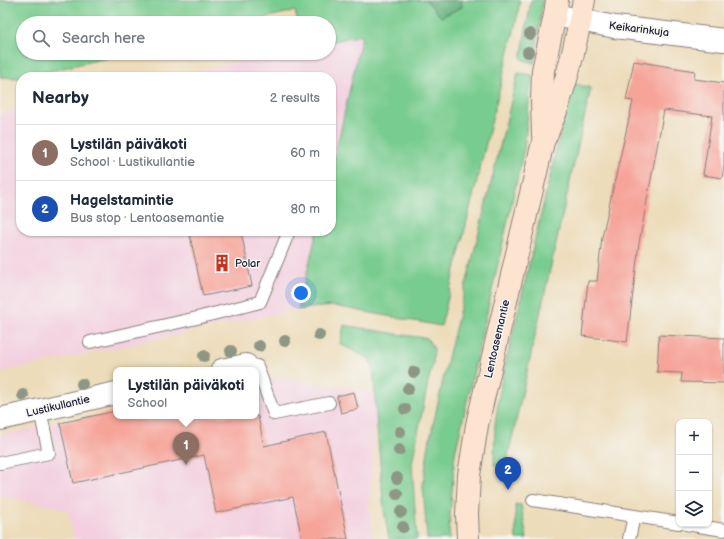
<!DOCTYPE html>
<meta charset="utf-8">
<style>
:root{--surface:#fff;--page:#f6f6f7;--text:#1f2937;--muted:#747a83;--line:#e0e1e3;--accent:#7c3aed}
body{margin:0;font-family:"Balsamiq Sans",sans-serif;background:var(--page);color:var(--text)}
.controls{position:absolute;right:12px;bottom:12px;display:grid;overflow:hidden;border-radius:8px;box-shadow:0 1px 3px #0004}
.controls button{width:36px;height:36px;display:grid;place-items:center;padding:0;border:0;border-bottom:1px solid var(--line);background:var(--surface);color:var(--text);font:20px sans-serif}
.you{position:absolute;left:301px;top:293px;width:14px;height:14px;margin:-10px;border:3px solid #fff;border-radius:50%;background:#1a73e8;box-shadow:0 0 0 6px #1a73e833}
.badge{display:grid;place-items:center;width:26px;height:26px;border-radius:50%;background:var(--accent);color:#fff;font-size:13px;font-weight:700}
.pin{position:absolute;translate:-50% -33px;filter:drop-shadow(0 1px 2px #0008)}
.pin::after{content:'';position:absolute;top:21px;width:14px;height:12px;background:inherit;clip-path:polygon(0 0,100% 0,50% 100%)}
.popup{position:absolute;left:113px;top:367px;width:146px;height:52px;box-sizing:border-box;display:grid;place-content:center;border-radius:8px;background:var(--surface);filter:drop-shadow(0 1px 3px #0005);font-size:13px;white-space:nowrap;color:var(--muted)}
.popup b{font-size:15px;color:var(--text)}
.popup::after{content:'';position:absolute;left:50%;top:100%;margin-left:-8px;border:8px solid transparent;border-top-color:var(--surface)}
.list{margin:0;padding:0;list-style:none}
h2{display:flex;justify-content:space-between;align-items:center;height:52px;margin:0;padding:0 16px;font-size:17px}
h2 small{font-size:13px;font-weight:400;color:var(--muted)}
.list li{display:grid;grid-template-columns:26px 1fr auto;gap:12px;align-items:center;box-sizing:border-box;height:56px;padding:0 16px;border-top:1px solid var(--line)}
.list b{display:block;font-size:15px;white-space:nowrap}
.list p{margin:0;font-size:13px;white-space:nowrap;color:var(--muted)}
.list em{font-size:13px;font-style:normal;color:var(--muted)}
.icon{flex:none;width:22px;height:22px;fill:none;stroke:currentColor;stroke-width:2;stroke-linecap:round;stroke-linejoin:round}
.map{position:relative;flex:none;width:724px;height:539px;overflow:hidden}
.search{position:absolute;background:var(--surface);box-shadow:0 1px 3px #0004;left:16px;top:16px;width:320px;height:44px;display:flex;align-items:center;gap:10px;box-sizing:border-box;padding:0 14px;border-radius:22px;color:var(--muted);font-size:15px}
.panel{position:absolute;background:var(--surface);box-shadow:0 1px 3px #0004;left:16px;top:72px;width:320px;height:164px;border-radius:16px}
.map>svg:first-child{display:block}
.built{fill:#f3cfdf}
.green{fill:#79cc8f;stroke:#4e7765}
.forest{fill:#62b07a;stroke:#42695a}
.building{fill:#f6a398}
.lines{fill:none;stroke-linecap:round;stroke-linejoin:round}
.service-casing{stroke:#887f7a;stroke-width:14}
.minor-casing{stroke:#887f7a;stroke-width:24}
.secondary-casing{stroke:#887f7a;stroke-width:24}
.service{stroke:#fff;stroke-width:12}
.minor{stroke:#fff;stroke-width:22}
.secondary{stroke:#fde4d1;stroke-width:22}
.tree{fill:#8e9784}
.labels{text-anchor:middle;dominant-baseline:central;stroke-width:3;stroke-linejoin:round;paint-order:stroke}
.street-label{font-size:11px;fill:#22223b;stroke:#f6f6f2}
.poi-label{font-size:11px;fill:#22223b;stroke:#f6f6f2;text-anchor:start}
</style>
<div class="map">
<svg width="724" height="539" viewBox="0 0 724 539">
<rect width="100%" height="100%" fill="#f6f6f2"/>
<filter id="ink" filterUnits="userSpaceOnUse"><feTurbulence type="fractalNoise" baseFrequency=".025" numOctaves="2"/><feDisplacementMap in="SourceGraphic" scale="8" xChannelSelector="R" yChannelSelector="G"/><feConvolveMatrix kernelMatrix="1 2 1 2 8 2 1 2 1" color-interpolation-filters="sRGB"/></filter>
<filter id="wash" filterUnits="userSpaceOnUse"><feTurbulence type="fractalNoise" baseFrequency=".012" numOctaves="4" result="noise"/><feDisplacementMap in="SourceGraphic" scale="16" xChannelSelector="R" yChannelSelector="G"/><feGaussianBlur stdDeviation="0.9" result="paint"/><feColorMatrix in="noise" values="0 0 0 0 0 0 0 0 0 0 0 0 0 0 0 0 0 1.4 0 .05"/><feComposite in="paint" operator="in"/></filter>
<g filter="url(#wash)">
<rect width="100%" height="100%" fill="#eddcba"/>
<g class="built">
<polygon points="363,35 331,173 331,77 168,77 279,53 329,53 329,42"/>
<polygon points="21,109 21,231 317,231 298,309 0,372 0,114"/>
<polygon points="281,377 378,394 369,506 374,539 74,539 68,510 0,495 0,435 116,411 116,416 256,416 256,382"/>
</g>
<g class="green">
<polygon points="0,0 426,0 441,17 462,7 461,0 520,0 518,14 441,326 334,306 298,309 317,231 331,231 331,173 362,35 329,42 329,23 298,23 295,11 242,23 23,23 23,53 128,53 19,78 0,77"/>
<polygon points="531,0 543,0 534,63 521,59"/>
<polygon points="518,73 532,75 524,149 455,454 449,528 450,539 427,539 423,486 429,443 447,362"/>
<polygon points="572,83 591,88 506,465 494,465 495,424 501,383"/>
<polygon points="344,325 402,335 427,338 434,349 433,363 428,382 412,464 417,539 389,539 384,511 376,416 374,381 373,366 368,358 340,344"/>
<polygon points="515,504 521,505 527,539 516,539"/>
</g>
<polygon class="forest" points="426,0 461,0 462,7 441,17"/>
<g id="blocks">
<g class="building">
<polygon points="634,61 695,71 694,79 724,83 724,166 722,178 703,175 712,116 664,110 639,243 627,342 582,336 588,281 597,281 602,237 633,101 626,100"/>
<polygon points="189,231 241,231 252,286 203,296"/>
<polygon points="659,335 724,338 724,383 681,382 682,373 657,372"/>
<polygon points="354,392 358,409 341,413 337,396"/>
<polygon points="116,411 116,416 258,416 264,446 326,432 348,539 302,539 293,497 216,513 204,455 73,483 60,423"/>
</g>
</g>
</g>
<g filter="url(#ink)">
<use href="#blocks" fill-opacity="0" stroke="#887f7a" stroke-width="1"/>
<g class="lines">
<g class="service-casing">
<g id="service">
<polyline points="90,342 197,318 260,302 289,231"/>
<polyline points="246,365 257,366 274,414 329,403"/>
<polyline points="0,463 49,453 40,410"/>
<polyline points="533,500 679,523"/>
<polyline points="686,524 724,530"/>
<polyline points="629,539 634,516"/>
</g>
</g>
<g class="minor-casing">
<g id="minor">
<polyline points="555,15 615,27 724,40"/>
<polyline points="222,370 246,365"/>
<polyline points="0,419 116,393"/>
</g>
</g>
<g class="secondary-casing">
<g id="secondary">
<polyline points="543,135 542,101 543,70 555,15 557,0"/>
<path d="M468,539L467,514L469,475L477,425L543,142C549,129 555,115 559,102C570,69 578,34 584,0"/>
</g>
</g>
<use href="#service" class="service"/>
<use href="#minor" class="minor"/>
<use href="#secondary" class="secondary"/>
</g>
<g class="tree">
<circle cx="530" cy="34" r="6"/>
<circle cx="528" cy="52" r="6"/>
<circle cx="319" cy="335" r="6"/>
<circle cx="285" cy="341" r="6"/>
<circle cx="259" cy="346" r="6"/>
<circle cx="231" cy="351" r="6"/>
<circle cx="204" cy="356" r="6"/>
<circle cx="414" cy="372" r="6"/>
<circle cx="82" cy="384" r="6"/>
<circle cx="408" cy="389" r="6"/>
<circle cx="23" cy="395" r="6"/>
<circle cx="405" cy="409" r="6"/>
<circle cx="400" cy="432" r="6"/>
<circle cx="399" cy="450" r="6"/>
<circle cx="397" cy="478" r="6"/>
<circle cx="397" cy="494" r="6"/>
<circle cx="401" cy="512" r="6"/>
<circle cx="403" cy="527" r="6"/>
</g>
</g>
<defs>
<g id="building-bare" transform="scale(1.38)"><path d="M-4-6H4V6H1V3H-1V6H-4ZM-2.5-4.3h1.7v1.8h-1.7ZM.8-4.3h1.7v1.8H.8ZM-2.5-1h1.7V.8h-1.7ZM.8-1h1.7V.8H.8Z" fill="#c8321e" stroke="#f6f6f2" stroke-width="2.5" paint-order="stroke"/></g>
</defs>
<g fill-rule="evenodd">
<use href="#building-bare" x="222" y="263"/>
</g>
<g class="labels">
<g class="street-label">
<text transform="translate(639 29) rotate(7)">Keikarinkuja</text>
<text transform="translate(497 339) rotate(-77)">Lentoasemantie</text>
<text transform="translate(58 406) rotate(-13)">Lustikullantie</text>
</g>
<g class="poi-label">
<text x="235" y="263">Polar</text>
</g>
</g>
</svg>
<div class="controls">
<button>+</button>
<button>−</button>
<button><svg class="icon" aria-label="layers" viewBox="0 0 24 24"><path d="M12 4l9 5-9 5-9-5zM3 14l9 5 9-5"/></svg></button>
</div>
<div class="you"></div>
<div class="pin badge" style="left:186px;top:465px;background:#8d6e63">1</div>
<div class="popup"><b>Lystilän päiväkoti</b>School</div>
<div class="pin badge" style="left:508px;top:490px;background:#1a4fb4">2</div>
<div class="search"><svg class="icon" aria-label="search" viewBox="0 0 24 24"><circle cx="10" cy="10" r="6"/><path d="M15 15l6 6"/></svg>Search here</div>
<section class="panel">
<h2>Nearby<small>2 results</small></h2>
<ul class="list">
<li><span class="badge" style="background:#8d6e63">1</span><div><b>Lystilän päiväkoti</b><p>School · Lustikullantie</p></div><em>60 m</em></li>
<li><span class="badge" style="background:#1a4fb4">2</span><div><b>Hagelstamintie</b><p>Bus stop · Lentoasemantie</p></div><em>80 m</em></li>
</ul>
</section>
</div>
